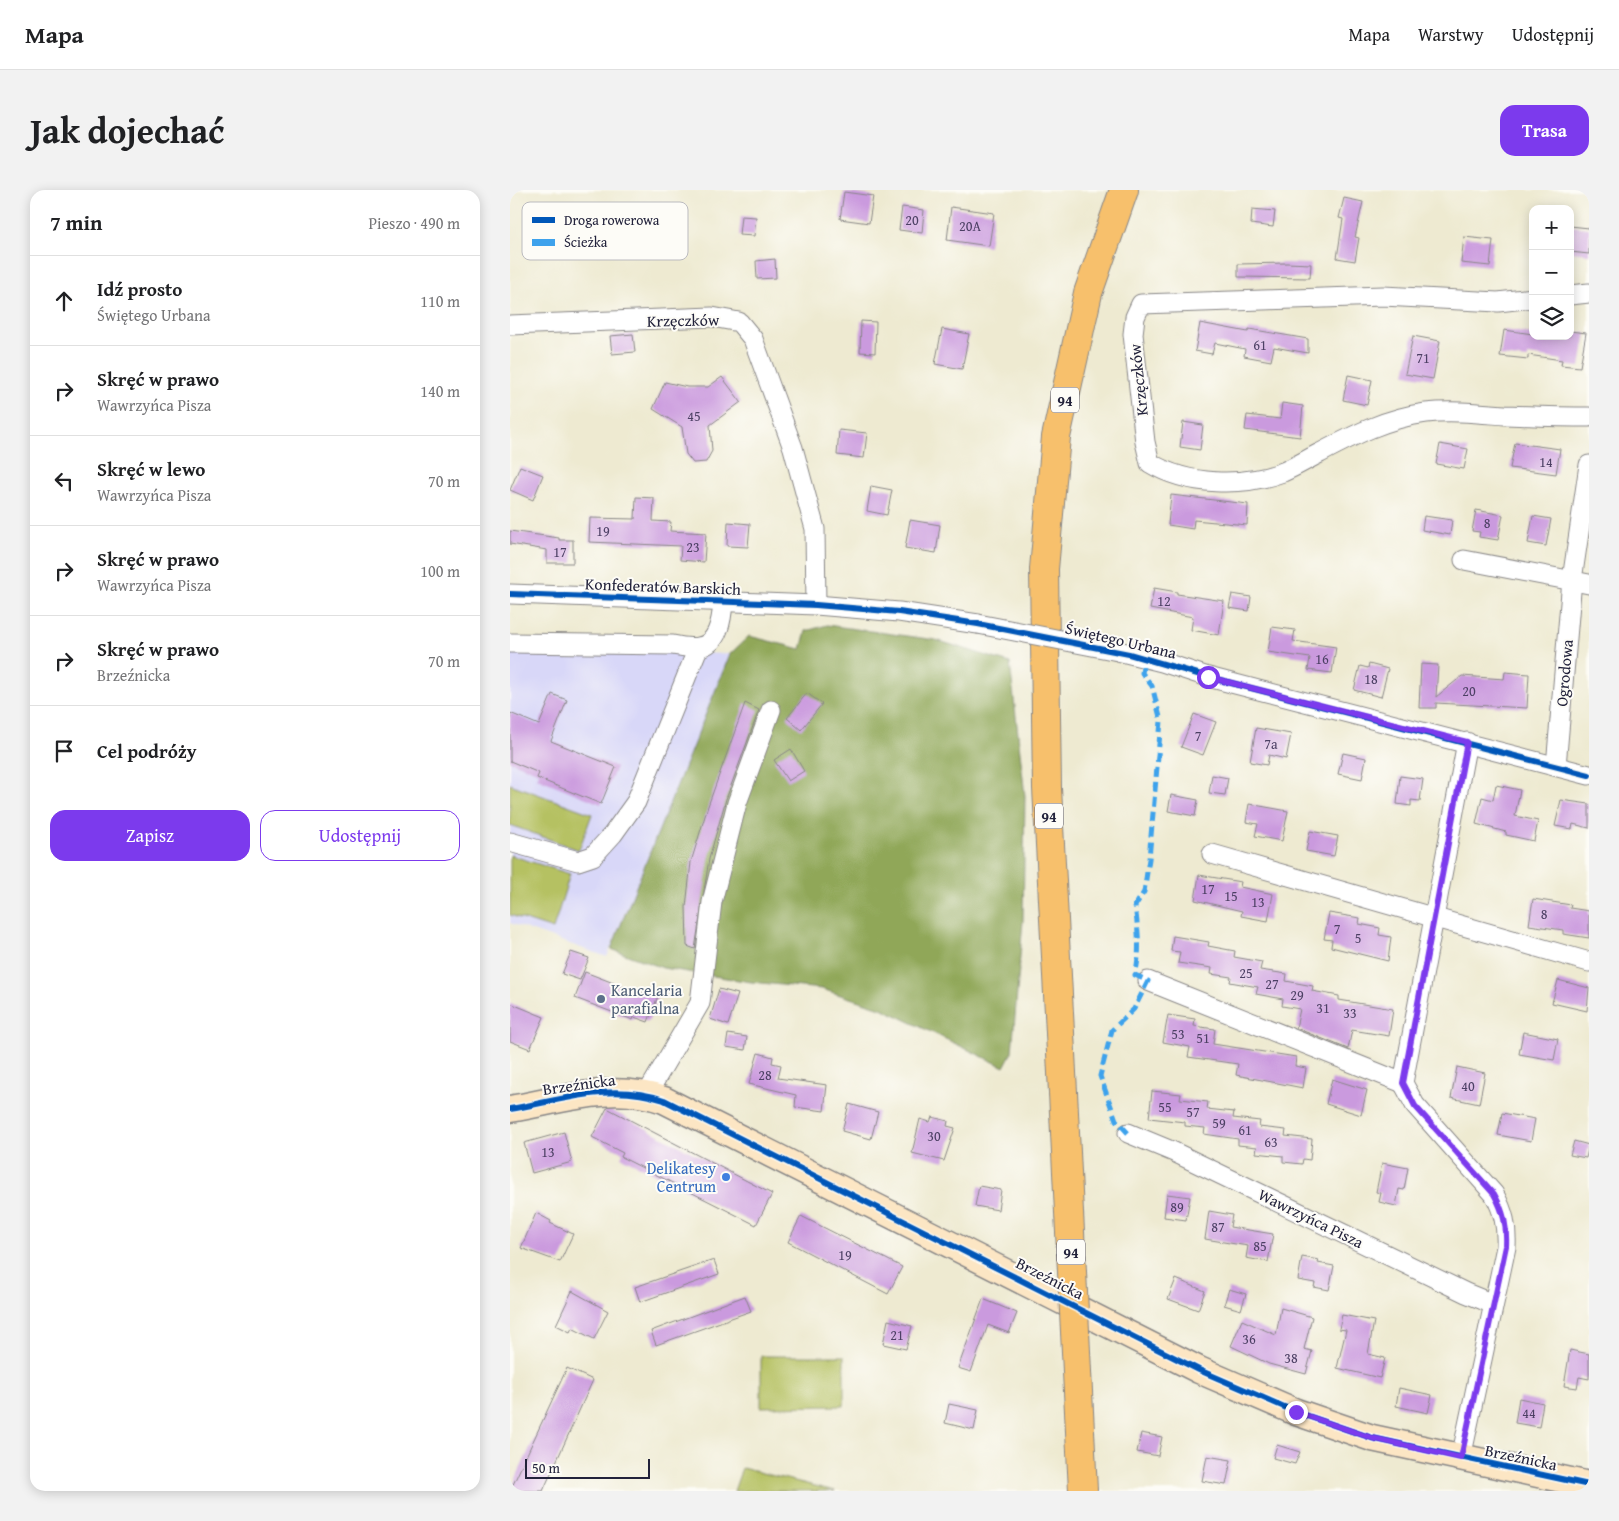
<!DOCTYPE html>
<html lang="pl">
<meta charset="utf-8">
<style>
:root{--surface:#fff;--page:#f2f2f2;--text:#202124;--muted:#757577;--line:#e0e0e0;--accent:#7c3aed}
body{margin:0;font-family:"Gentium Book Plus",serif;background:var(--page);color:var(--text)}
.controls{position:absolute;right:15px;top:15px;display:grid;overflow:hidden;border-radius:10px;box-shadow:0 2px 12px #0003}
.controls button{width:45px;height:45px;display:grid;place-items:center;padding:0;border:0;border-bottom:1px solid var(--line);background:var(--surface);color:var(--text);font:25px sans-serif}
.scale{position:absolute;left:15px;bottom:12px;width:125px;box-sizing:border-box;padding-left:5px;border:2px solid #22223b;border-top:0;font-size:14px;line-height:18px;white-space:nowrap;color:#22223b;-webkit-text-stroke:4px #fdfcf7;paint-order:stroke}
.stop{position:absolute;width:15px;height:15px;margin:-11px;border:4px solid #7c3aed;border-radius:50%;background:#fff}
.stop.end{background:#7c3aed;border-color:#fff;box-shadow:0 1px 5px #0008}
.list{margin:0;padding:0;list-style:none}
h2{display:flex;justify-content:space-between;align-items:center;height:65px;margin:0;padding:0 20px;font-size:21px}
h2 small{font-size:16px;font-weight:400;color:var(--muted)}
.list li{display:grid;grid-template-columns:32px 1fr auto;gap:15px;align-items:center;box-sizing:border-box;height:90px;padding:0 20px;border-top:1px solid var(--line)}
.list b{display:block;font-size:19px;white-space:nowrap}
.list p{margin:0;font-size:16px;white-space:nowrap;color:var(--muted)}
.list em{font-size:16px;font-style:normal;color:var(--muted)}
.actions{display:flex;gap:10px;padding:15px 20px}
.actions a{flex:1;padding:11px 0;border:1px solid var(--accent);border-radius:15px;text-align:center;font-size:18px;color:var(--accent)}
.actions .main{background:var(--accent);color:#fff}
.icon{flex:none;width:28px;height:28px;fill:none;stroke:currentColor;stroke-width:2;stroke-linecap:round;stroke-linejoin:round}
.map{position:relative;flex:none;width:1079px;height:1301px;overflow:hidden;border-radius:15px}
header{display:flex;align-items:center;gap:30px;box-sizing:border-box;height:70px;padding:0 25px;background:var(--surface);border-bottom:1px solid var(--line)}
header strong{font-size:24px}
nav{display:flex;gap:28px;margin-inline-start:auto;font-size:18px}
.intro{display:flex;align-items:center;justify-content:space-between;box-sizing:border-box;height:120px;padding:0 30px}
h1{margin:0;font-size:35px}
.button{padding:12px 22px;border-radius:15px;background:var(--accent);color:#fff;font-size:18px;font-weight:700}
main{display:flex;gap:30px;padding:0 30px}
aside{flex:1;background:var(--surface);border-radius:15px;box-shadow:0 2px 12px #0003}
.map>svg:first-child{display:block}
.built{fill:#d8d7f8}
.green{fill:#b5c162;stroke:#6c724e}
.forest{fill:#90a758;stroke:#59644a}
.building{fill:#ca9ade}
.lines{fill:none;stroke-linecap:round;stroke-linejoin:round}
.street-casing{stroke:#888686;stroke-width:21}
.secondary-casing{stroke:#888686;stroke-width:29}
.primary-casing{stroke:#888686;stroke-width:30}
.street{stroke:#fff;stroke-width:19}
.secondary{stroke:#fce6c4;stroke-width:26}
.primary{stroke:#f7c06c;stroke-width:28}
.street-bridge-casing{stroke:#888686;stroke-width:21;stroke-linecap:butt}
.primary-bridge-casing{stroke:#888686;stroke-width:30;stroke-linecap:butt}
.street-bridge{stroke:#fff;stroke-width:19}
.primary-bridge{stroke:#f7c06c;stroke-width:28}
.quiet{stroke:#3ea2ec;stroke-width:5;stroke-dasharray:10 5;stroke-linecap:butt}
.cycleway-casing{stroke:#fdfcf7;stroke-width:9}
.cycleway{stroke:#0057b8;stroke-width:6}
.route{stroke:#7c3aed;stroke-width:6}
.service-dot{fill:#5c6f8a;stroke:#fdfcf7;stroke-width:2}
.shop-dot{fill:#3f7fe0;stroke:#fdfcf7;stroke-width:2}
.labels{text-anchor:middle;dominant-baseline:central;stroke-width:4;stroke-linejoin:round;paint-order:stroke}
.number-label{font-size:14px;fill:#4c4064}
.shield{fill:#fdfcf7;stroke:#646373;stroke-width:1}
.shield-label{font-size:15px;font-weight:bold;fill:#22223b}
.street-label{font-size:16px;fill:#22223b;stroke:#fdfcf7}
.service-label{font-size:16px;fill:#4e5e75;stroke:#fdfcf7;text-anchor:start}
.shop-label{font-size:16px;fill:#366cbe;stroke:#fdfcf7;text-anchor:end}
.key{fill:#fdfcf7;stroke:#bbbbbf;stroke-width:1}
.key-label{font-size:14px;fill:#22223b}
</style>
<header>
<strong>Mapa</strong>
<nav><a>Mapa</a><a>Warstwy</a><a>Udostępnij</a></nav>
</header>
<div class="intro"><h1>Jak dojechać</h1><a class="button">Trasa</a></div>
<main>
<aside>
<h2>7 min<small>Pieszo · 490 m</small></h2>
<ul class="list">
<li><svg class="icon" aria-label="ahead" viewBox="0 0 24 24"><path d="M12 20V5M6 11l6-6 6 6"/></svg><div><b>Idź prosto</b><p>Świętego Urbana</p></div><em>110 m</em></li>
<li><svg class="icon" aria-label="right" viewBox="0 0 24 24"><path d="M7 20v-9h11M14 6l5 5-5 5"/></svg><div><b>Skręć w prawo</b><p>Wawrzyńca Pisza</p></div><em>140 m</em></li>
<li><svg class="icon" aria-label="left" viewBox="0 0 24 24"><path d="M17 20v-9H6M10 6l-5 5 5 5"/></svg><div><b>Skręć w lewo</b><p>Wawrzyńca Pisza</p></div><em>70 m</em></li>
<li><svg class="icon" aria-label="right" viewBox="0 0 24 24"><path d="M7 20v-9h11M14 6l5 5-5 5"/></svg><div><b>Skręć w prawo</b><p>Wawrzyńca Pisza</p></div><em>100 m</em></li>
<li><svg class="icon" aria-label="right" viewBox="0 0 24 24"><path d="M7 20v-9h11M14 6l5 5-5 5"/></svg><div><b>Skręć w prawo</b><p>Brzeźnicka</p></div><em>70 m</em></li>
<li><svg class="icon" aria-label="arrive" viewBox="0 0 24 24"><path d="M6 21V4h12l-3 4 3 4H6"/></svg><div><b>Cel podróży</b></div></li>
</ul>
<div class="actions"><a class="main">Zapisz</a><a>Udostępnij</a></div>
</aside>
<div class="map">
<svg width="1079" height="1301" viewBox="0 0 1079 1301">
<rect width="100%" height="100%" fill="#fdfcf7"/>
<filter id="ink" filterUnits="userSpaceOnUse"><feTurbulence type="fractalNoise" baseFrequency=".02" numOctaves="2"/><feDisplacementMap in="SourceGraphic" scale="10" xChannelSelector="R" yChannelSelector="G"/><feConvolveMatrix kernelMatrix="1 2 1 2 8 2 1 2 1" color-interpolation-filters="sRGB"/></filter>
<filter id="wash" filterUnits="userSpaceOnUse"><feTurbulence type="fractalNoise" baseFrequency=".0096" numOctaves="4" result="noise"/><feDisplacementMap in="SourceGraphic" scale="20" xChannelSelector="R" yChannelSelector="G"/><feGaussianBlur stdDeviation="1.12" result="paint"/><feColorMatrix in="noise" values="0 0 0 0 0 0 0 0 0 0 0 0 0 0 0 0 0 1.4 0 .05"/><feComposite in="paint" operator="in"/></filter>
<g filter="url(#wash)">
<rect width="100%" height="100%" fill="#eeead1"/>
<polygon class="built" points="0,458 220,464 97,767 0,733"/>
<g class="green">
<polygon points="0,594 82,624 69,660 0,635"/>
<polygon points="0,665 60,684 43,739 0,725"/>
<polygon points="251,1166 334,1166 334,1216 251,1217"/>
<polygon points="232,1278 325,1301 224,1301"/>
</g>
<polygon class="forest" points="317,435 426,450 500,473 515,606 513,731 502,862 494,877 371,818 312,799 241,792 153,778 101,759 220,464 239,446 291,459 296,441"/>
<g id="blocks">
<g class="building">
<polygon points="334,2 363,6 359,33 330,29"/>
<polygon points="834,8 853,12 845,47 849,48 845,71 827,68 833,29 829,28"/>
<polygon points="392,17 414,20 412,43 389,40"/>
<polygon points="441,17 484,23 479,56 437,50"/>
<polygon points="742,19 765,21 763,37 741,34"/>
<polygon points="231,26 246,27 244,46 229,45"/>
<polygon points="1060,36 1079,38 1079,64 1060,62"/>
<polygon points="954,47 983,50 980,76 951,73"/>
<polygon points="265,69 266,88 247,89 246,71"/>
<polygon points="777,73 801,74 800,88 728,87 728,74"/>
<polygon points="351,131 366,132 365,163 350,162"/>
<polygon points="690,133 738,142 739,139 798,149 798,163 764,157 761,171 734,166 735,159 705,153 702,164 685,161"/>
<polygon points="432,139 459,144 452,179 425,174"/>
<polygon points="994,140 1023,144 1023,146 1060,146 1060,141 1076,143 1070,177 1051,175 1052,170 1018,165 1018,169 990,166"/>
<polygon points="123,144 125,162 102,164 100,146"/>
<polygon points="903,146 930,151 923,189 895,184"/>
<polygon points="838,185 862,190 857,215 833,210"/>
<polygon points="212,187 231,212 200,235 202,261 196,272 183,273 176,264 172,237 143,219 155,192 177,197 198,197"/>
<polygon points="772,213 793,216 790,247 735,240 737,225 770,229"/>
<polygon points="673,232 693,235 690,260 670,257"/>
<polygon points="329,240 357,243 354,268 327,265"/>
<polygon points="1005,253 1050,259 1046,284 1000,278"/>
<polygon points="930,254 958,259 954,279 926,274"/>
<polygon points="10,276 33,285 23,310 0,300"/>
<polygon points="361,296 382,300 377,325 357,321"/>
<polygon points="661,305 738,314 737,335 684,330 683,339 658,335"/>
<polygon points="126,307 144,308 143,331 161,332 160,341 196,343 194,372 170,370 171,356 79,352 80,328 125,329"/>
<polygon points="966,320 993,325 988,350 969,347 970,342 962,341"/>
<polygon points="914,326 942,330 940,345 912,340"/>
<polygon points="1023,326 1041,329 1036,356 1018,353"/>
<polygon points="400,330 430,335 426,363 395,358"/>
<polygon points="218,332 240,334 238,357 217,356"/>
<polygon points="0,341 49,348 49,350 63,350 63,373 37,373 37,360 0,354"/>
<polygon points="644,398 667,402 667,404 714,411 709,445 681,440 683,427 640,419"/>
<polygon points="722,404 741,407 739,421 719,418"/>
<polygon points="762,437 785,440 783,451 826,457 822,483 798,480 800,468 758,462"/>
<polygon points="859,474 878,479 871,507 844,500 850,476 858,478"/>
<polygon points="911,474 928,475 926,507 952,486 994,489 995,482 1019,484 1017,518 926,513 926,518 909,518"/>
<polygon points="297,503 312,514 291,540 277,528"/>
<polygon points="42,504 57,510 41,551 106,577 91,614 27,588 29,583 0,571 0,523 29,535"/>
<polygon points="235,513 249,520 216,609 199,669 185,759 177,756 176,717 181,672 198,616"/>
<polygon points="684,524 706,532 693,565 671,557"/>
<polygon points="746,538 781,544 776,569 759,565 757,575 740,572"/>
<polygon points="281,559 294,581 278,591 264,570"/>
<polygon points="833,563 856,568 852,589 828,584"/>
<polygon points="702,585 718,588 715,605 699,603"/>
<polygon points="890,586 913,589 910,611 901,610 901,616 887,614"/>
<polygon points="986,595 1010,600 1005,626 1028,631 1024,651 996,645 996,642 966,634 972,607 983,610"/>
<polygon points="661,605 688,610 685,626 658,621"/>
<polygon points="1051,610 1079,614 1079,638 1063,634 1062,639 1045,636"/>
<polygon points="739,614 778,621 772,651 745,646 748,634 736,632"/>
<polygon points="800,641 828,646 824,666 796,661"/>
<polygon points="689,685 731,692 730,697 763,704 758,731 731,726 732,721 685,710"/>
<polygon points="1023,709 1061,715 1060,718 1079,721 1079,748 1053,744 1053,740 1019,735"/>
<polygon points="819,723 850,728 849,734 870,738 869,745 881,747 878,771 821,757 822,750 814,749"/>
<polygon points="663,746 699,752 698,756 725,761 724,767 752,772 750,780 777,784 776,791 803,796 802,801 829,806 829,810 883,819 879,846 842,840 838,859 786,838 790,819 772,816 773,809 746,804 748,797 720,792 721,787 701,784 702,778 668,773 670,762 661,761"/>
<polygon points="61,762 79,768 70,790 52,784"/>
<polygon points="75,782 132,804 134,800 148,806 138,832 124,827 123,830 65,808"/>
<polygon points="1048,790 1079,798 1077,821 1042,813"/>
<polygon points="209,799 228,804 218,835 200,829"/>
<polygon points="0,813 34,827 20,859 0,851"/>
<polygon points="658,825 685,829 684,836 705,839 703,854 786,867 785,876 796,878 793,898 726,885 728,874 678,867 680,857 653,852"/>
<polygon points="1013,842 1048,849 1044,870 1009,864"/>
<polygon points="218,844 237,847 235,860 216,857"/>
<polygon points="248,863 263,867 262,873 271,875 268,888 317,895 314,921 285,917 286,905 239,894"/>
<polygon points="947,877 975,883 969,914 941,908"/>
<polygon points="822,889 857,900 851,925 816,914"/>
<polygon points="642,901 671,904 670,909 698,912 697,919 724,922 723,928 750,931 749,937 776,940 775,946 802,949 800,970 793,969 792,974 773,972 773,966 746,963 747,957 728,955 728,949 694,944 695,938 675,936 675,932 639,928"/>
<polygon points="339,914 368,922 361,949 332,941"/>
<polygon points="97,918 262,1004 246,1035 111,967 113,963 82,947"/>
<polygon points="992,923 1025,929 1021,951 988,945"/>
<polygon points="422,927 438,931 437,936 445,938 434,971 402,963 410,929 420,932"/>
<polygon points="54,942 62,972 22,983 14,953"/>
<polygon points="1064,951 1079,955 1076,968 1060,965"/>
<polygon points="872,973 898,978 894,1000 889,999 886,1016 869,1012 871,1003 866,1002"/>
<polygon points="469,996 491,1000 488,1020 465,1016"/>
<polygon points="657,1004 680,1007 676,1030 654,1027"/>
<polygon points="699,1021 722,1025 720,1037 763,1044 758,1072 736,1068 738,1056 695,1049"/>
<polygon points="26,1023 41,1031 40,1033 63,1044 50,1072 11,1058"/>
<polygon points="291,1026 392,1077 378,1104 278,1052"/>
<polygon points="792,1067 809,1070 808,1073 824,1076 819,1100 804,1097 805,1093 788,1090"/>
<polygon points="204,1070 209,1084 130,1112 125,1097"/>
<polygon points="666,1089 695,1101 688,1120 658,1109"/>
<polygon points="719,1099 736,1104 731,1120 714,1115"/>
<polygon points="62,1101 98,1121 84,1149 62,1138 60,1142 46,1135"/>
<polygon points="235,1106 241,1121 146,1155 141,1141"/>
<polygon points="473,1109 507,1123 499,1143 478,1135 461,1182 448,1178"/>
<polygon points="771,1118 802,1127 794,1159 802,1161 796,1184 759,1174 721,1156 732,1130 766,1145"/>
<polygon points="832,1125 864,1131 858,1164 875,1168 870,1188 827,1178 836,1140 829,1139"/>
<polygon points="378,1130 402,1136 396,1159 373,1154"/>
<polygon points="1060,1160 1079,1164 1079,1189 1069,1187 1067,1198 1054,1196"/>
<polygon points="57,1178 83,1190 33,1301 0,1301"/>
<polygon points="889,1198 922,1205 918,1223 886,1216"/>
<polygon points="1009,1208 1033,1213 1029,1237 1005,1233"/>
<polygon points="439,1214 468,1220 464,1240 435,1233"/>
<polygon points="631,1243 652,1247 648,1266 627,1262"/>
<polygon points="767,1255 790,1262 785,1274 763,1268"/>
<polygon points="697,1266 721,1270 716,1295 692,1291"/>
</g>
</g>
</g>
<g filter="url(#ink)">
<use href="#blocks" fill-opacity="0" stroke="#888686" stroke-width="1"/>
<g class="lines">
<g class="street-casing">
<g id="street">
<polyline points="1060,105 1079,103"/>
<path d="M1023,108L988,112L873,106L631,114L625,127L623,144L635,252L640,273C678,296 732,297 773,282C785,277 798,269 810,263C844,245 877,228 916,223C942,220 969,223 995,225C1023,226 1051,227 1079,227"/>
<polyline points="0,135 202,127 229,132 243,149 283,258 305,339 306,415"/>
<polyline points="954,370 1079,394"/>
<polyline points="0,404 306,415 389,422 468,434"/>
<path d="M0,453L162,455C170,456 181,459 189,457C209,454 212,428 213,412"/>
<polyline points="608,461 652,472 698,487 1079,585"/>
<polyline points="1046,576 1062,390 1079,275"/>
<polyline points="0,652 68,671 83,666 103,644 126,612 188,458"/>
<polyline points="702,664 1079,772"/>
<polyline points="638,791 893,893"/>
<polyline points="137,904 190,813 202,712 227,613 261,520"/>
<polyline points="618,943 664,962 956,1103 983,1114"/>
<path d="M951,1268L996,1057C997,1036 994,1022 984,1004L905,915L893,893L957,552"/>
</g>
</g>
<g class="secondary-casing">
<path id="secondary" d="M0,919C53,910 101,892 154,910L689,1180L786,1222L862,1248L1079,1295"/>
</g>
<g class="primary-casing">
<polyline id="primary" points="549,823 537,598 534,379 546,247 578,103 614,0"/>
</g>
<use href="#street" class="street"/>
<use href="#secondary" class="secondary"/>
<use href="#primary" class="primary"/>
<g class="street-bridge-casing">
<polyline id="street-bridge" points="468,434 608,461"/>
</g>
<g class="primary-bridge-casing">
<polyline id="primary-bridge" points="549,823 573,1301"/>
</g>
<use href="#street-bridge" class="street-bridge"/>
<use href="#primary-bridge" class="primary-bridge"/>
<path class="quiet" d="M618,943L606,930L590,886L602,840L624,819L638,791L625,785C631,762 628,739 625,716L634,702L639,669L651,531L642,496L632,483L633,477"/>
<g class="cycleway-casing">
<g id="cycleway">
<polyline points="0,404 306,415 389,422 468,434 619,464 698,487 1079,585"/>
<path d="M0,919C53,910 101,892 154,910L689,1180L786,1222L862,1248L1079,1295"/>
</g>
</g>
<use href="#cycleway" class="cycleway"/>
</g>
</g>
<g class="lines" filter="url(#ink)">
<path class="route" d="M698,487L957,552L893,893L905,916L984,1004C994,1022 997,1036 996,1056L951,1268L862,1248L786,1222"/>
</g>
<circle class="service-dot" cx="91" cy="809" r="5"/>
<circle class="shop-dot" cx="216" cy="987" r="5"/>
<g class="labels">
<g class="number-label">
<text x="402" y="30">20</text>
<text x="460" y="36">20A</text>
<text x="750" y="155">61</text>
<text x="913" y="168">71</text>
<text x="184" y="226">45</text>
<text x="1036" y="272">14</text>
<text x="977" y="333">8</text>
<text x="93" y="341">19</text>
<text x="183" y="357">23</text>
<text x="50" y="362">17</text>
<text x="654" y="411">12</text>
<text x="812" y="469">16</text>
<text x="861" y="489">18</text>
<text x="959" y="501">20</text>
<text x="688" y="546">7</text>
<text x="761" y="554">7a</text>
<text x="698" y="699">17</text>
<text x="721" y="706">15</text>
<text x="748" y="712">13</text>
<text x="1034" y="724">8</text>
<text x="827" y="739">7</text>
<text x="848" y="748">5</text>
<text x="736" y="783">25</text>
<text x="762" y="794">27</text>
<text x="787" y="805">29</text>
<text x="813" y="818">31</text>
<text x="840" y="823">33</text>
<text x="668" y="844">53</text>
<text x="693" y="848">51</text>
<text x="255" y="885">28</text>
<text x="958" y="896">40</text>
<text x="655" y="917">55</text>
<text x="683" y="922">57</text>
<text x="709" y="933">59</text>
<text x="735" y="940">61</text>
<text x="424" y="946">30</text>
<text x="761" y="952">63</text>
<text x="38" y="962">13</text>
<text x="667" y="1017">89</text>
<text x="708" y="1037">87</text>
<text x="750" y="1056">85</text>
<text x="335" y="1065">19</text>
<text x="387" y="1145">21</text>
<text x="739" y="1149">36</text>
<text x="781" y="1168">38</text>
<text x="1019" y="1223">44</text>
</g>
<g class="shield">
<rect x="541" y="197.5" width="28" height="25" rx="4"/>
<rect x="525" y="613.5" width="28" height="25" rx="4"/>
<rect x="547" y="1049.5" width="28" height="25" rx="4"/>
</g>
<g class="shield-label">
<text x="555" y="210">94</text>
<text x="539" y="626">94</text>
<text x="561" y="1062">94</text>
</g>
<g class="street-label">
<text transform="translate(173 130) rotate(-1)">Krzęczków</text>
<text transform="translate(628 190) rotate(-96)">Krzęczków</text>
<text transform="translate(153 396) rotate(2)">Konfederatów Barskich</text>
<text transform="translate(611 450) rotate(13)">Świętego Urbana</text>
<text transform="translate(1054 483) rotate(-85)">Ogrodowa</text>
<text transform="translate(69 894) rotate(-8)">Brzeźnicka</text>
<text transform="translate(801 1028) rotate(26)">Wawrzyńca Pisza</text>
<text transform="translate(540 1088) rotate(27)">Brzeźnicka</text>
<text transform="translate(1011 1267) rotate(12)">Brzeźnicka</text>
</g>
<g class="service-label">
<text x="101" y="800">Kancelaria<tspan x="101" dy="18">parafialna</tspan></text>
</g>
<g class="shop-label">
<text x="206" y="978">Delikatesy<tspan x="206" dy="18">Centrum</tspan></text>
</g>
</g>
<rect x="12" y="12" width="166" height="58" rx="8" class="key"/>
<rect x="22" y="27" width="23" height="6" fill="#0057b8"/>
<rect x="22" y="49" width="23" height="7" fill="#3ea2ec"/>
<g class="key-label">
<text x="54" y="35">Droga rowerowa</text>
<text x="54" y="57">Ścieżka</text>
</g>
</svg>
<div class="controls">
<button>+</button>
<button>−</button>
<button><svg class="icon" aria-label="layers" viewBox="0 0 24 24"><path d="M12 4l9 5-9 5-9-5zM3 14l9 5 9-5"/></svg></button>
</div>
<div class="scale">50 m</div>
<div class="stop" style="left:698px;top:487px"></div>
<div class="stop end" style="left:786px;top:1222px"></div>
</div>
</main>
